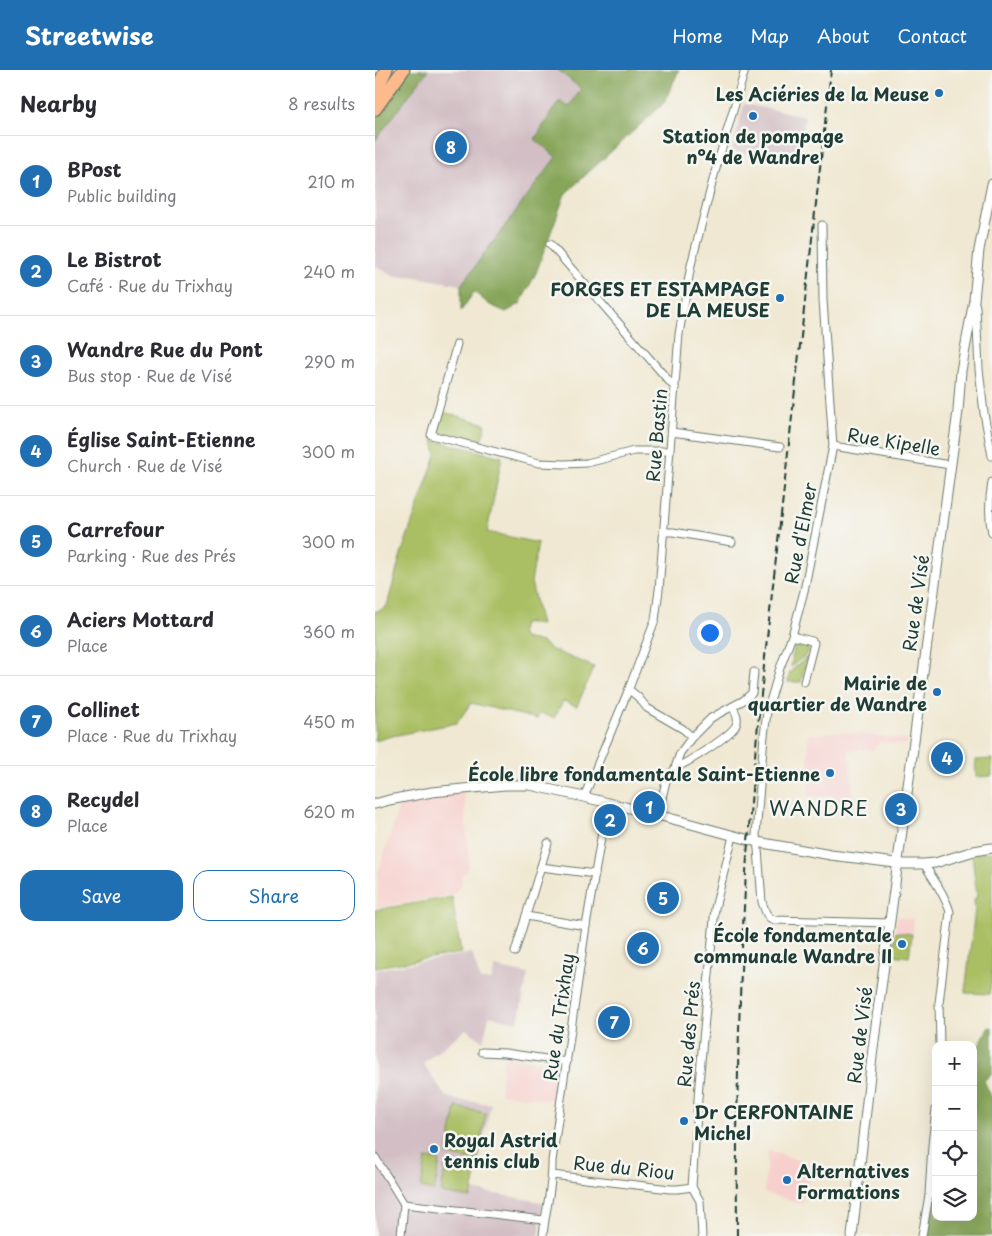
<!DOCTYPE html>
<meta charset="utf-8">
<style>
:root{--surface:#fff;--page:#f7f7f7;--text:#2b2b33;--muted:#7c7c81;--line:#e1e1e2;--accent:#1f6fb2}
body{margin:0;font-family:"Playpen Sans",sans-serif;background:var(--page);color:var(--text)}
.controls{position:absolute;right:15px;bottom:15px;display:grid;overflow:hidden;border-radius:10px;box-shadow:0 5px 20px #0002}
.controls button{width:45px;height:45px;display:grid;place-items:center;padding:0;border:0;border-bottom:1px solid var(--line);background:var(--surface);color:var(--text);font:25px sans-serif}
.you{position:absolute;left:334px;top:562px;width:18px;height:18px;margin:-12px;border:4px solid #fff;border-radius:50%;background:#1a73e8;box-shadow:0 0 0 8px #1a73e833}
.badge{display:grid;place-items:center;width:32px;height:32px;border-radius:50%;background:var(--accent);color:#fff;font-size:16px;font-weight:700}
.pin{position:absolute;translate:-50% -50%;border:2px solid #fff;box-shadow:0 1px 5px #0006}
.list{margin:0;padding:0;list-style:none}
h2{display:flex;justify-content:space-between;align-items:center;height:65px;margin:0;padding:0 20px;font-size:21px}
h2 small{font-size:16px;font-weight:400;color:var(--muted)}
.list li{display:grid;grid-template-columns:32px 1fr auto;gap:15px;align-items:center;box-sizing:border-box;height:90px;padding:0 20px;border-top:1px solid var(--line)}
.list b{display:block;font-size:19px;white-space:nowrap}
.list p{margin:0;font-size:16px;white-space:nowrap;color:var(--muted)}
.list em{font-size:16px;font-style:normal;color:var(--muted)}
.actions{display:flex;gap:10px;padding:15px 20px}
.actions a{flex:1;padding:11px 0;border:1px solid var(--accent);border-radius:15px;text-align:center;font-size:18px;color:var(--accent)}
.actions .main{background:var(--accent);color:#fff}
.icon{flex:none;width:28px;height:28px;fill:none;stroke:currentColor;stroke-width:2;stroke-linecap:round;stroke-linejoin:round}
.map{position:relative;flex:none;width:617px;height:1166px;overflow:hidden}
header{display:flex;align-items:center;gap:30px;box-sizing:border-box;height:70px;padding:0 25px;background:var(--accent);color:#fff}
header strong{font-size:24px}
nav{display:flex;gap:28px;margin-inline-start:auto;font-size:18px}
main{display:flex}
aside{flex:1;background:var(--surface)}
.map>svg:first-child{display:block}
.built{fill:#f7d0ce}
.industrial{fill:#d2bec4}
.green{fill:#aabf64;stroke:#647e4c}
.forest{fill:#87a65a;stroke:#537247}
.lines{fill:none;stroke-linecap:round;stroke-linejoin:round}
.minor-casing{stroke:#68796b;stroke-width:9}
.tertiary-casing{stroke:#68796b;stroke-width:11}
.motorway-casing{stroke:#68796b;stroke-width:15}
.minor{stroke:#fff;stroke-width:7}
.tertiary{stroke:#fff;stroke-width:9}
.motorway{stroke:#fcba8d;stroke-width:12}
.rail{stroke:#1f3d34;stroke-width:2;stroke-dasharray:8 4;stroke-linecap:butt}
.poi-dot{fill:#1f6fb2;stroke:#f6f6f2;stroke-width:2}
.labels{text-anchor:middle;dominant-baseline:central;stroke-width:5;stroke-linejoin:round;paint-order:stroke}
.poi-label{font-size:18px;font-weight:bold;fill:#1f3d34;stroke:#f6f6f2;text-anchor:end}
.street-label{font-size:18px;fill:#1f3d34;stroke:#f6f6f2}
.quarter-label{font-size:20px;letter-spacing:1px;fill:#1f3d34;stroke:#f6f6f2}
</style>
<header>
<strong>Streetwise</strong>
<nav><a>Home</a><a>Map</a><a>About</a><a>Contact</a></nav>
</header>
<main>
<aside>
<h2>Nearby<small>8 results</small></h2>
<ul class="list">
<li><span class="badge">1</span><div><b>BPost</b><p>Public building</p></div><em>210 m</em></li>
<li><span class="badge">2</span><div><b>Le Bistrot</b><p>Café · Rue du Trixhay</p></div><em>240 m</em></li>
<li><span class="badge">3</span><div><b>Wandre Rue du Pont</b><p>Bus stop · Rue de Visé</p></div><em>290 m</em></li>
<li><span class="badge">4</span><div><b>Église Saint-Etienne</b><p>Church · Rue de Visé</p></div><em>300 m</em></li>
<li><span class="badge">5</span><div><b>Carrefour</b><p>Parking · Rue des Prés</p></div><em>300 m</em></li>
<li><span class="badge">6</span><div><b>Aciers Mottard</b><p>Place</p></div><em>360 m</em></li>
<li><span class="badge">7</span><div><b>Collinet</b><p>Place · Rue du Trixhay</p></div><em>450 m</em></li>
<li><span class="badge">8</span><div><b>Recydel</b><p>Place</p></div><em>620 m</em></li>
</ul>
<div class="actions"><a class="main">Save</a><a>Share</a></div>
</aside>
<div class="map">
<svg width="617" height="1166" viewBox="0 0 617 1166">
<rect width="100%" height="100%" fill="#f6f6f2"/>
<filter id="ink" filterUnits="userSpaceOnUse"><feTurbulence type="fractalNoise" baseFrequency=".02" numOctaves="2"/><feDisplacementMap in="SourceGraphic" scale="10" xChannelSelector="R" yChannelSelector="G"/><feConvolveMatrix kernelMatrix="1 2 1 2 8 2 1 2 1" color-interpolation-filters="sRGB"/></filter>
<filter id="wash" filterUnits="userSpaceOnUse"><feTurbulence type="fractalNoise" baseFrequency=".0096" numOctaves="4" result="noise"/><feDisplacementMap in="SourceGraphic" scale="20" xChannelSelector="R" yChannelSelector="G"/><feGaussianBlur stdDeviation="1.12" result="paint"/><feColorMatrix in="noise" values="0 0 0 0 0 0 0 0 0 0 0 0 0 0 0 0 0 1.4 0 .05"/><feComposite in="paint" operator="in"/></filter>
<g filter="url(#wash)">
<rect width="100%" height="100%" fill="#f0e8d2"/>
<g class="built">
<polygon points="469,662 533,670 532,675 504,672 503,676 499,676 499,680 488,679 474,681 479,732 474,732 474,734 460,734 460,726 434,727 433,664"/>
<polygon points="89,721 94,796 91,802 86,805 87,813 79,824 2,838 3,803 26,731"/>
<polygon points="522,847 538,849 538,858 534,887 517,885"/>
<polygon points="129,986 185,995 180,1030 125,1024"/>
<polygon points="393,1080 439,1095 426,1134 389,1123"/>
</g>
<g class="industrial">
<polygon points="53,0 183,0 206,19 193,37 185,31 177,41 182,87 86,215 35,206 27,207 16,205 0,195 0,71"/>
<polygon points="369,34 430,46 424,91 357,81"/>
<polygon points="280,349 292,349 291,364 280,362"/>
<polygon points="97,883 105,910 116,910 120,897 153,904 143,952 114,946 108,971 91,959 48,993 70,1026 82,1030 116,1034 98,1120 166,1132 168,1133 164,1166 0,1166 0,900"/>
</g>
<g class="green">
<polygon points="68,342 111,354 106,373 60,361"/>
<polygon points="58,370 127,387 112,462 163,473 156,512 166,555 155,553 148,554 146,561 148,568 167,572 175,579 219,597 202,636 188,631 179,648 165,643 162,649 96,633 82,653 17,666 0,671 0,541 4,541 12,536 26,484 61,385"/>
<polygon points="420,571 434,574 433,583 416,597"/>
<polygon points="432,587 426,612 413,612 415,602"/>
<polygon points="617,689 617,706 601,707 600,690"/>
<polygon points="617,782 617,909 614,924 590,923 600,839 599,831 600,828 602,827 597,785 604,783"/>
<polygon points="77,827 86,883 0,897 0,840"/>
<polygon points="521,862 537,864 534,887 517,885"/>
<polygon points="81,1037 111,1043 102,1091 72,1085"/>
<polygon points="51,1089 65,1091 59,1121 46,1118"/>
<polygon points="71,1094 102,1099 96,1128 66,1123"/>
</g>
<g class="forest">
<polygon points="35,0 53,0 0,71 0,45"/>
<polygon points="183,0 304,0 289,33 190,124 161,203 145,234 131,242 115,235 99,222 86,241 86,215 181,87 160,69 177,41 185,31 194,37 206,19"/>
<polygon points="617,957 617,1003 609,1011 617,1028 617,1166 554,1166 552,1163 559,1113 561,1112 561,1147 598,1147 598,987 613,958"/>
</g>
</g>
<g filter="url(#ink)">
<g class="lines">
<g class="minor-casing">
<g id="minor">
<polyline points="447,155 448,230 458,376 429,521 417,566 405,598 392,642 389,666 381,765 383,779 387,832 391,843 395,848 400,850 515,853"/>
<polyline points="175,174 300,318"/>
<polyline points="600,233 601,237 604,299 609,343 617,386"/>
<polyline points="82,274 56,365 164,393 189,394 212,393 259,381 295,381"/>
<polyline points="297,362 405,377"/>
<polyline points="458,376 575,395"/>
<path d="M617,412C614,429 613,445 617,463"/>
<polyline points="288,462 298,462 357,472"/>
<polyline points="417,566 437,571 439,573 429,612"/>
<polyline points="253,621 257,622 263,627 272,638 308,659 317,667"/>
<path d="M300,698C312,693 356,666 361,655C364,649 361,641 357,637"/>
<polyline points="209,727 253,621 280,550 284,520 304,264 316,195 340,102 370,0"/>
<polyline points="283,745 291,711 300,698 305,683 317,667 336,648 369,630 377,623 379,602"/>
<path d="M549,794C559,810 570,825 575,842L564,933L565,975"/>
<polyline points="166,797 220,804"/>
<polyline points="151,846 211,856"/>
<polyline points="140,882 173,773"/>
<polyline points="107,982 130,983 192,992"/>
<polyline points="0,1087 29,1134 26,1166"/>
<polyline points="177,1105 295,1119 303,1119 317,1117"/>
<polyline points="29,1134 169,1150"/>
<path d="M168,1166C170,1141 178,1116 177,1091L211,856L232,733"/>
<polyline points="327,1166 325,1131 317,1117 324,1014 340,838 358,766"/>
<polyline points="547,1166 554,1125 557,1075 561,1039"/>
</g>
</g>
<g class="tertiary-casing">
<g id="tertiary">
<polyline points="0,734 14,730 57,722 130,715 155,715 209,727 283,745 382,772 456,785 529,794 549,794 560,793 599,781 617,778"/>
<polyline points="477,1166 498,978 583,341 586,301 599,230 604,180 617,114"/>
</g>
</g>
<g class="motorway-casing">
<g id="motorway">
<polyline points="0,23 11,0"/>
<polyline points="0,39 28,0"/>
</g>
</g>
<use href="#minor" class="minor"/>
<use href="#tertiary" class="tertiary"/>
<use href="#motorway" class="motorway"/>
<path class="rail" d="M362,1166C361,1035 364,903 373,772C381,657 395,542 408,427C424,284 440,142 456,0"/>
</g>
</g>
<g class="poi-dot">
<circle cx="564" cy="23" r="5"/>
<circle cx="378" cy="46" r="5"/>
<circle cx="405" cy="228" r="5"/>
<circle cx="562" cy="622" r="5"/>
<circle cx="455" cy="703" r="5"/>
<circle cx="527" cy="874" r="5"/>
<circle cx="309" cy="1051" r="5"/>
<circle cx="59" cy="1079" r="5"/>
<circle cx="412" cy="1110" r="5"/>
</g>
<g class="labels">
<g class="poi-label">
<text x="554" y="23">Les Aciéries de la Meuse</text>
<text x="378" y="65" text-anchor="middle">Station de pompage<tspan x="378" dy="21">n°4 de Wandre</tspan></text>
<text x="395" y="218">FORGES ET ESTAMPAGE<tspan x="395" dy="21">DE LA MEUSE</tspan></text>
<text x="552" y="612">Mairie de<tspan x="552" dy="21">quartier de Wandre</tspan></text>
<text x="445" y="703">École libre fondamentale Saint-Etienne</text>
<text x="517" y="864">École fondamentale<tspan x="517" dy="21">communale Wandre II</tspan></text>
<text x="319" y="1041" text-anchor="start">Dr CERFONTAINE<tspan x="319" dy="21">Michel</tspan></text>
<text x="69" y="1069" text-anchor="start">Royal Astrid<tspan x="69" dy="21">tennis club</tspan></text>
<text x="422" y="1100" text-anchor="start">Alternatives<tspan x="422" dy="21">Formations</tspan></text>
</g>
<g class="street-label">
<text transform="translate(281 365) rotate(-85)">Rue Bastin</text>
<text transform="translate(519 371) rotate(9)">Rue Kipelle</text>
<text transform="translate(425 463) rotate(-79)">Rue d'Elmer</text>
<text transform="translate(540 533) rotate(-82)">Rue de Visé</text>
<text transform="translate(183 947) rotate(-82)">Rue du Trixhay</text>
<text transform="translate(313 964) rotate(-85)">Rue des Prés</text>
<text transform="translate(484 965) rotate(-83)">Rue de Visé</text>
<text transform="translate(249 1097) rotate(6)">Rue du Riou</text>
</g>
<g class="quarter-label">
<text x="444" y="738">WANDRE</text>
</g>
</g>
</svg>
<div class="controls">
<button>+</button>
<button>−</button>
<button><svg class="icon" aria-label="locate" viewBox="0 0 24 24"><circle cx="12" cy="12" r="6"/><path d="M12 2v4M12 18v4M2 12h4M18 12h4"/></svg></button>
<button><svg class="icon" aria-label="layers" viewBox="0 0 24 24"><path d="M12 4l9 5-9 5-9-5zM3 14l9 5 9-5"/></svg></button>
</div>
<div class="you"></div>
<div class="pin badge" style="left:274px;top:737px">1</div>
<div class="pin badge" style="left:235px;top:750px">2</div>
<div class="pin badge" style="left:526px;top:739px">3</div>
<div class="pin badge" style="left:572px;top:688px">4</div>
<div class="pin badge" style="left:288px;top:828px">5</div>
<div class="pin badge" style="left:268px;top:878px">6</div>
<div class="pin badge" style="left:239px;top:952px">7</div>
<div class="pin badge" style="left:76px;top:77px">8</div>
</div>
</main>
